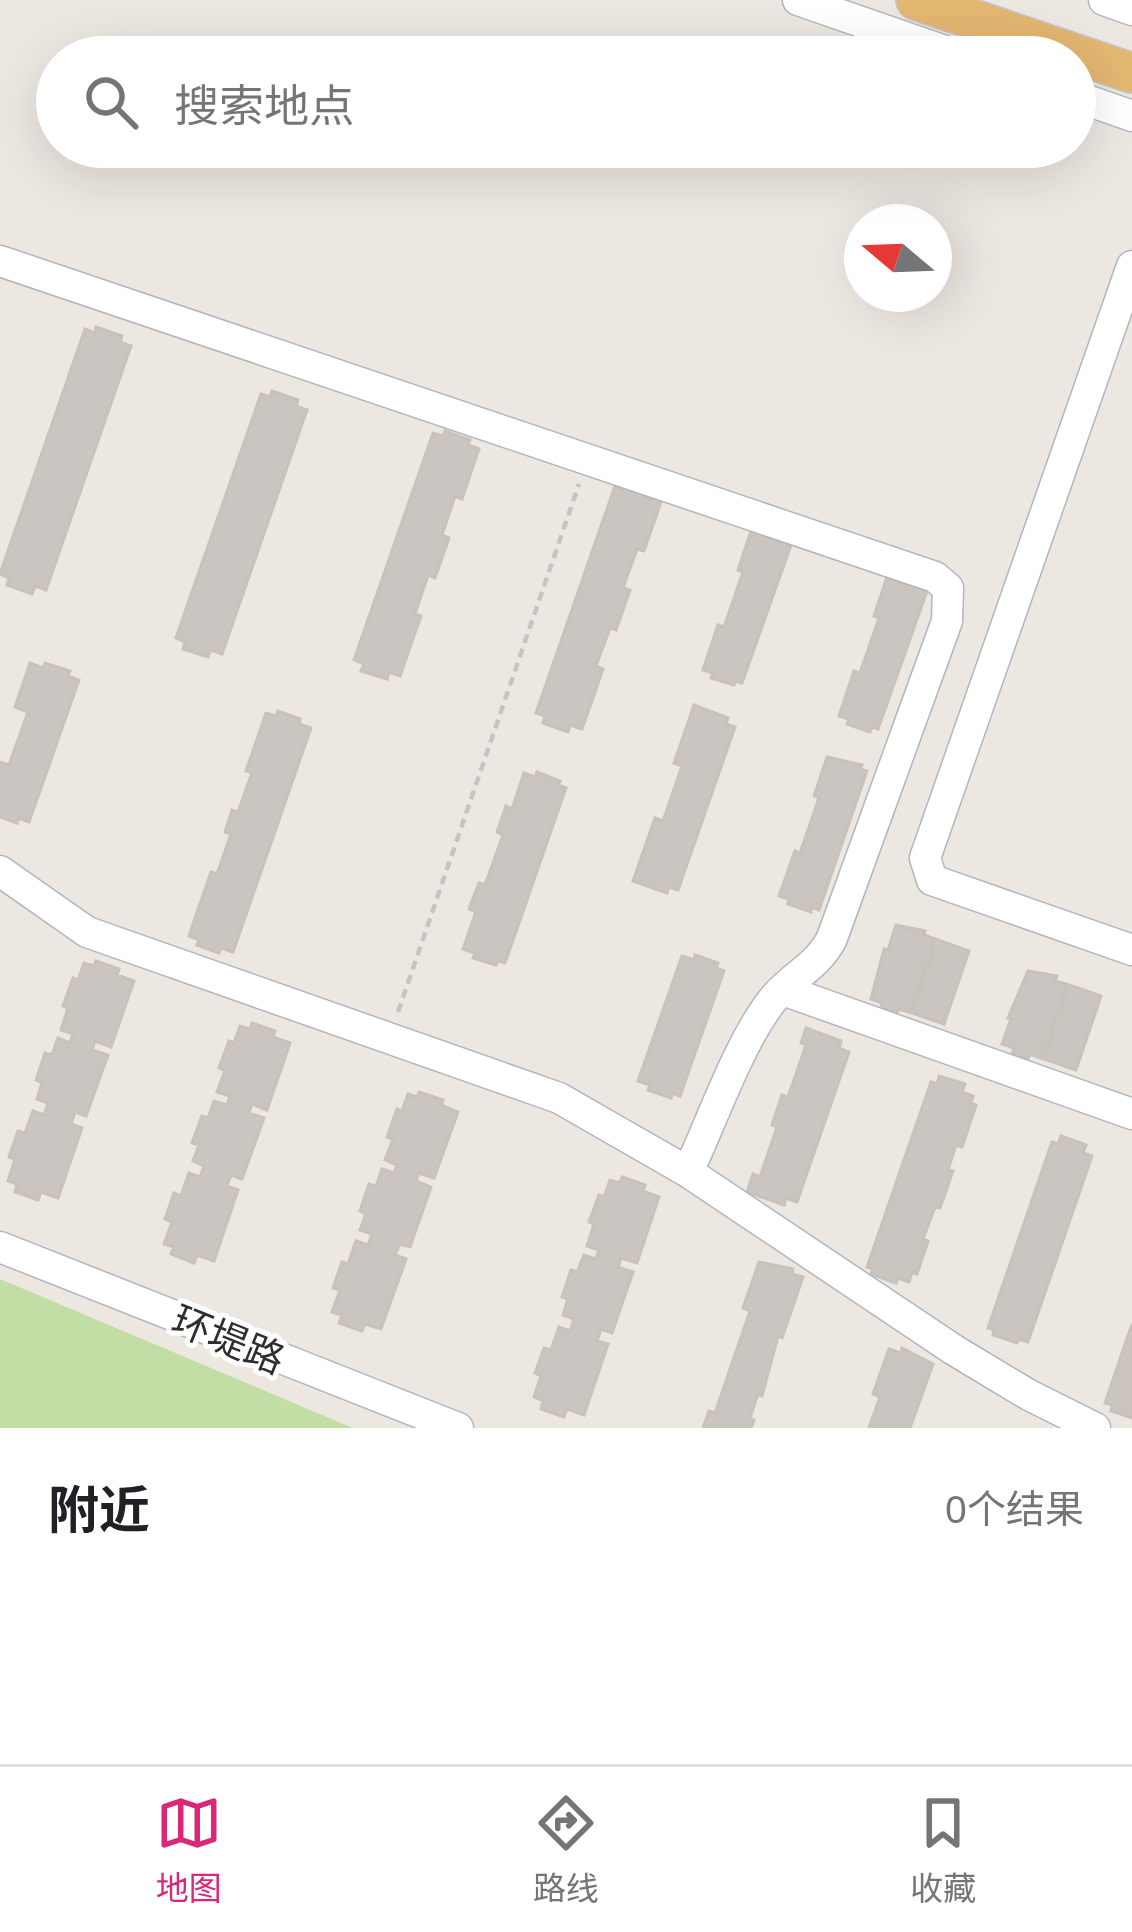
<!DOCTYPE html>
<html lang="zh">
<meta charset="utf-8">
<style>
:root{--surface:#fff;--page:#f6f6f6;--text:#202124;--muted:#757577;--line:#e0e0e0;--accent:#db2777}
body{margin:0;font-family:"Noto Sans","Noto Sans SC",sans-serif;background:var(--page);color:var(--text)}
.compass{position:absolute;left:844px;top:204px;width:108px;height:108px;border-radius:50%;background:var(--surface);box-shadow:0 12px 48px #0002;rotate:289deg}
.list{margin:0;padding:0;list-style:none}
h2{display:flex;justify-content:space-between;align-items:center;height:156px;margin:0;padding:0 48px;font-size:51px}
h2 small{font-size:39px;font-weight:400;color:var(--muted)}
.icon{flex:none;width:66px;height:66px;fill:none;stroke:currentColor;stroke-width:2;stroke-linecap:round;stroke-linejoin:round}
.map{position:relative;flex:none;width:1132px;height:1428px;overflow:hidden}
.search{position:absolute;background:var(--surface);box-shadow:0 12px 48px #0002;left:36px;right:36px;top:36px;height:132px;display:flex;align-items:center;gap:30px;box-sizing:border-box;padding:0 42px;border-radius:66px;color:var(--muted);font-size:45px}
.sheet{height:336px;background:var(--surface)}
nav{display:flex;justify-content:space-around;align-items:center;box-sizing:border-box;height:168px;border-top:3px solid var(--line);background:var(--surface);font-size:33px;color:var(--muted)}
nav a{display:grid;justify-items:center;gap:6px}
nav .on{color:var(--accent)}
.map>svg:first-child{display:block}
.green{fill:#c2dea5}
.building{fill:#cac5c0;stroke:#c9c2bb;stroke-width:3}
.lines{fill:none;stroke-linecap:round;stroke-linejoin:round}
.minor-casing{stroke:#b2b6bc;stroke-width:33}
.major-casing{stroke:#c4c4c4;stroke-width:42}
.path{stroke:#c4c4c4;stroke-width:4.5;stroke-dasharray:9 6;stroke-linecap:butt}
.minor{stroke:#fff;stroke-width:30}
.major{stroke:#e3b671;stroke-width:39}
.labels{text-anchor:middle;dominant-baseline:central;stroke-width:10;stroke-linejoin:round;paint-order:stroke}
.street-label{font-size:39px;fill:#2e2e2e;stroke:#fff}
</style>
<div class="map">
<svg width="1132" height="1428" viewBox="0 0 1132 1428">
<rect width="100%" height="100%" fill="#ede7e2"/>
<polygon class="green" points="0,1279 353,1428 0,1428"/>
<g class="building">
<polygon points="96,327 122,336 120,342 131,346 46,590 35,586 32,594 7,585 9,578 0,574 85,329 95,333"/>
<polygon points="272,391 298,400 296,406 307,410 222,654 211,650 208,657 183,649 185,642 176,638 261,394 270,397"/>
<polygon points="445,431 470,440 468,445 479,449 462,499 455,496 442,535 449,538 435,578 428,575 415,614 421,616 400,676 389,672 387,679 361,671 364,664 354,660 433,433 443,436"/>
<polygon points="626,484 652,492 650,498 661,502 644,551 637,549 623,588 630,590 616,630 610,628 596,666 603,669 582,729 570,725 568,732 543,723 545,716 536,713 615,486 624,489"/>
<polygon points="751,531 785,539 784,542 791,545 742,683 736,681 734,685 711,678 713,673 703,670 718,625 724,627 743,572 738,570"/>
<polygon points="887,577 921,585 920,588 927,591 878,729 872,727 870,732 847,724 849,719 839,716 854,671 860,673 879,618 874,616"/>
<polygon points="30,663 43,668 45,663 70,671 68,676 79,680 29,822 19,818 17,823 0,817 0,762 9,765 28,712 15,707"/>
<polygon points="694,705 728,718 726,724 735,727 678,890 669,887 667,893 633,881 655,818 663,821 682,766 674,763"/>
<polygon points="278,711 300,719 299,724 311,728 233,952 221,948 219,953 197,945 199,940 189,936 211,872 217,874 231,834 225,832 232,810 238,812 252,773 246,771 266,713 276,716"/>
<polygon points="827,757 862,765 860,769 867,771 819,910 812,907 811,912 788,904 789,899 779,896 795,851 800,853 819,798 814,796"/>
<polygon points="537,772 560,781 558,785 566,788 505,963 497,961 496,965 473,958 475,953 463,949 476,912 469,909 479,883 485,885 503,835 497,832 506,806 512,809 524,773 535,777"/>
<polygon points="896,925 925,931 924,935 935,939 931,949 935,950 929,967 925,966 917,1001 914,1000 909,1012 898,1009 897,1014 881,1008 882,1003 871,999 884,949 888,950"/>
<polygon points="935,939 969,951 944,1024 909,1012 922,986 919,985 925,966 929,967 935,950 931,949"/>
<polygon points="695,955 718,963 716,968 724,971 680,1096 672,1093 671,1098 648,1090 650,1085 638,1081 682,956 694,960"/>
<polygon points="96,961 119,969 117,975 134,981 111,1047 95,1041 92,1050 108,1055 86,1116 75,1112 71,1124 82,1128 58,1198 41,1192 38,1200 15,1192 17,1184 8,1181 15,1159 9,1157 18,1131 25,1133 33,1111 44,1115 48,1103 37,1099 42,1083 36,1080 45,1053 52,1055 58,1038 70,1043 73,1034 61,1030 68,1008 63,1006 73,978 78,980 84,963 94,966"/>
<polygon points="1028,971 1057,976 1055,981 1066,984 1063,994 1067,995 1061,1013 1057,1011 1049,1047 1045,1045 1041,1058 1030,1054 1028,1059 1012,1054 1014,1048 1002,1044 1011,1019 1008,1018"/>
<polygon points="1066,984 1101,996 1076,1070 1041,1058 1045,1045 1049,1047 1057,1011 1061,1013"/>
<polygon points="252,1023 275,1031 273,1037 290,1043 267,1110 252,1104 249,1113 264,1118 242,1179 231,1175 227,1186 238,1190 214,1261 197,1255 194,1263 171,1254 174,1247 164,1244 172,1222 165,1219 174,1193 181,1196 189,1173 200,1177 204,1166 193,1161 199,1145 192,1143 202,1116 208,1118 214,1101 227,1105 230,1096 217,1092 225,1070 219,1068 229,1041 234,1043 240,1026 250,1029"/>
<polygon points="806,1028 841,1041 839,1048 849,1052 797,1202 786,1198 784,1205 747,1192 753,1174 760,1177 777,1127 772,1125 782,1095 788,1097 806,1045 801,1043"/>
<polygon points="939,1076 965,1084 962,1092 973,1096 971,1103 976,1105 962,1147 956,1145 948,1170 953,1171 940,1208 935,1207 923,1239 928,1241 917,1274 912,1272 909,1282 898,1278 896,1283 871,1274 873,1269 867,1267 931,1082 937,1084"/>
<polygon points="419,1092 443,1100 441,1105 458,1112 434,1178 419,1173 416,1181 431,1187 410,1247 400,1244 395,1255 406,1259 381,1329 365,1324 362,1331 339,1323 342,1315 332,1312 340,1290 333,1288 342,1262 348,1264 356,1241 368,1245 372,1234 360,1230 366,1214 360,1211 369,1184 376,1186 382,1169 394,1173 397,1165 385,1160 393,1139 387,1137 397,1109 402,1111 408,1094 417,1097"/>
<polygon points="1061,1136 1086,1145 1083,1153 1092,1156 1028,1342 1019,1339 1017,1343 993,1335 994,1330 988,1328 1052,1142 1058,1144"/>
<polygon points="622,1177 645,1185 643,1191 659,1197 637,1263 621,1258 618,1267 633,1272 612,1333 601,1329 597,1341 608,1344 584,1415 567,1409 564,1417 541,1409 543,1401 534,1397 541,1376 535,1373 544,1348 551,1350 559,1327 570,1331 574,1319 563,1315 568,1299 562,1297 571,1270 577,1272 584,1255 596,1259 599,1250 587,1246 594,1224 589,1222 599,1195 604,1197 610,1180 620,1183"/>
<polygon points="759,1262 793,1269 792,1274 803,1277 782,1338 778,1336 762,1396 758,1394 750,1418 754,1420 751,1428 703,1428 709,1411 715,1413 750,1311 743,1308"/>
<polygon points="1132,1324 1132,1418 1111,1411 1112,1405 1105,1403"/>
<polygon points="902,1348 933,1364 910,1428 869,1428 880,1397 873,1394 889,1349 901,1353"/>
</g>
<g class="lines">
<g class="minor-casing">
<g id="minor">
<polyline points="798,0 962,57"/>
<polyline points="1104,0 1132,10"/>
<polyline points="1075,96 1132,116"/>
<path d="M0,261L935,577L948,588L947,621L832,938C819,965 794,975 775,997C740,1039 712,1121 688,1172"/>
<polyline points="1132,266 925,858 932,880 1132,950"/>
<polyline points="0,871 87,932 559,1098 688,1172 954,1350 1029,1395 1095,1428"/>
<polyline points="783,990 1132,1114"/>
<polyline points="0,1247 458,1428"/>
</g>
</g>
<g class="major-casing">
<polyline id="major" points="916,0 1132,73"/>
</g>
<polyline class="path" points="398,1012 579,484"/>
<use href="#minor" class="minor"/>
<use href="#major" class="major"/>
</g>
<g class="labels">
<g class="street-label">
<text transform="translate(229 1338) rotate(22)">环堤路</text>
</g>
</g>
</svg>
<svg class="compass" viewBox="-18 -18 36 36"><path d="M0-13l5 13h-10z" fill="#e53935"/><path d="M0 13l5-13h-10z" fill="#757577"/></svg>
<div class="search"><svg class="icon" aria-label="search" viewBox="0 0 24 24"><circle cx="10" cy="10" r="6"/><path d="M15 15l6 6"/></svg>搜索地点</div>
</div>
<section class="sheet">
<h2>附近<small>0个结果</small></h2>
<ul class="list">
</ul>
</section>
<nav>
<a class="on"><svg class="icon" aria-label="map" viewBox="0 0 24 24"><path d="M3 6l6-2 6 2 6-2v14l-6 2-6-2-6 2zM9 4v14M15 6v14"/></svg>地图</a>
<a><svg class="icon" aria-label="directions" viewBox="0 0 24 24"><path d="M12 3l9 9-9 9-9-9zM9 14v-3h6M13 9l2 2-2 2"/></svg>路线</a>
<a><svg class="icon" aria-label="saved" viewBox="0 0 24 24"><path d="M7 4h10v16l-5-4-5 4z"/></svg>收藏</a>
</nav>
